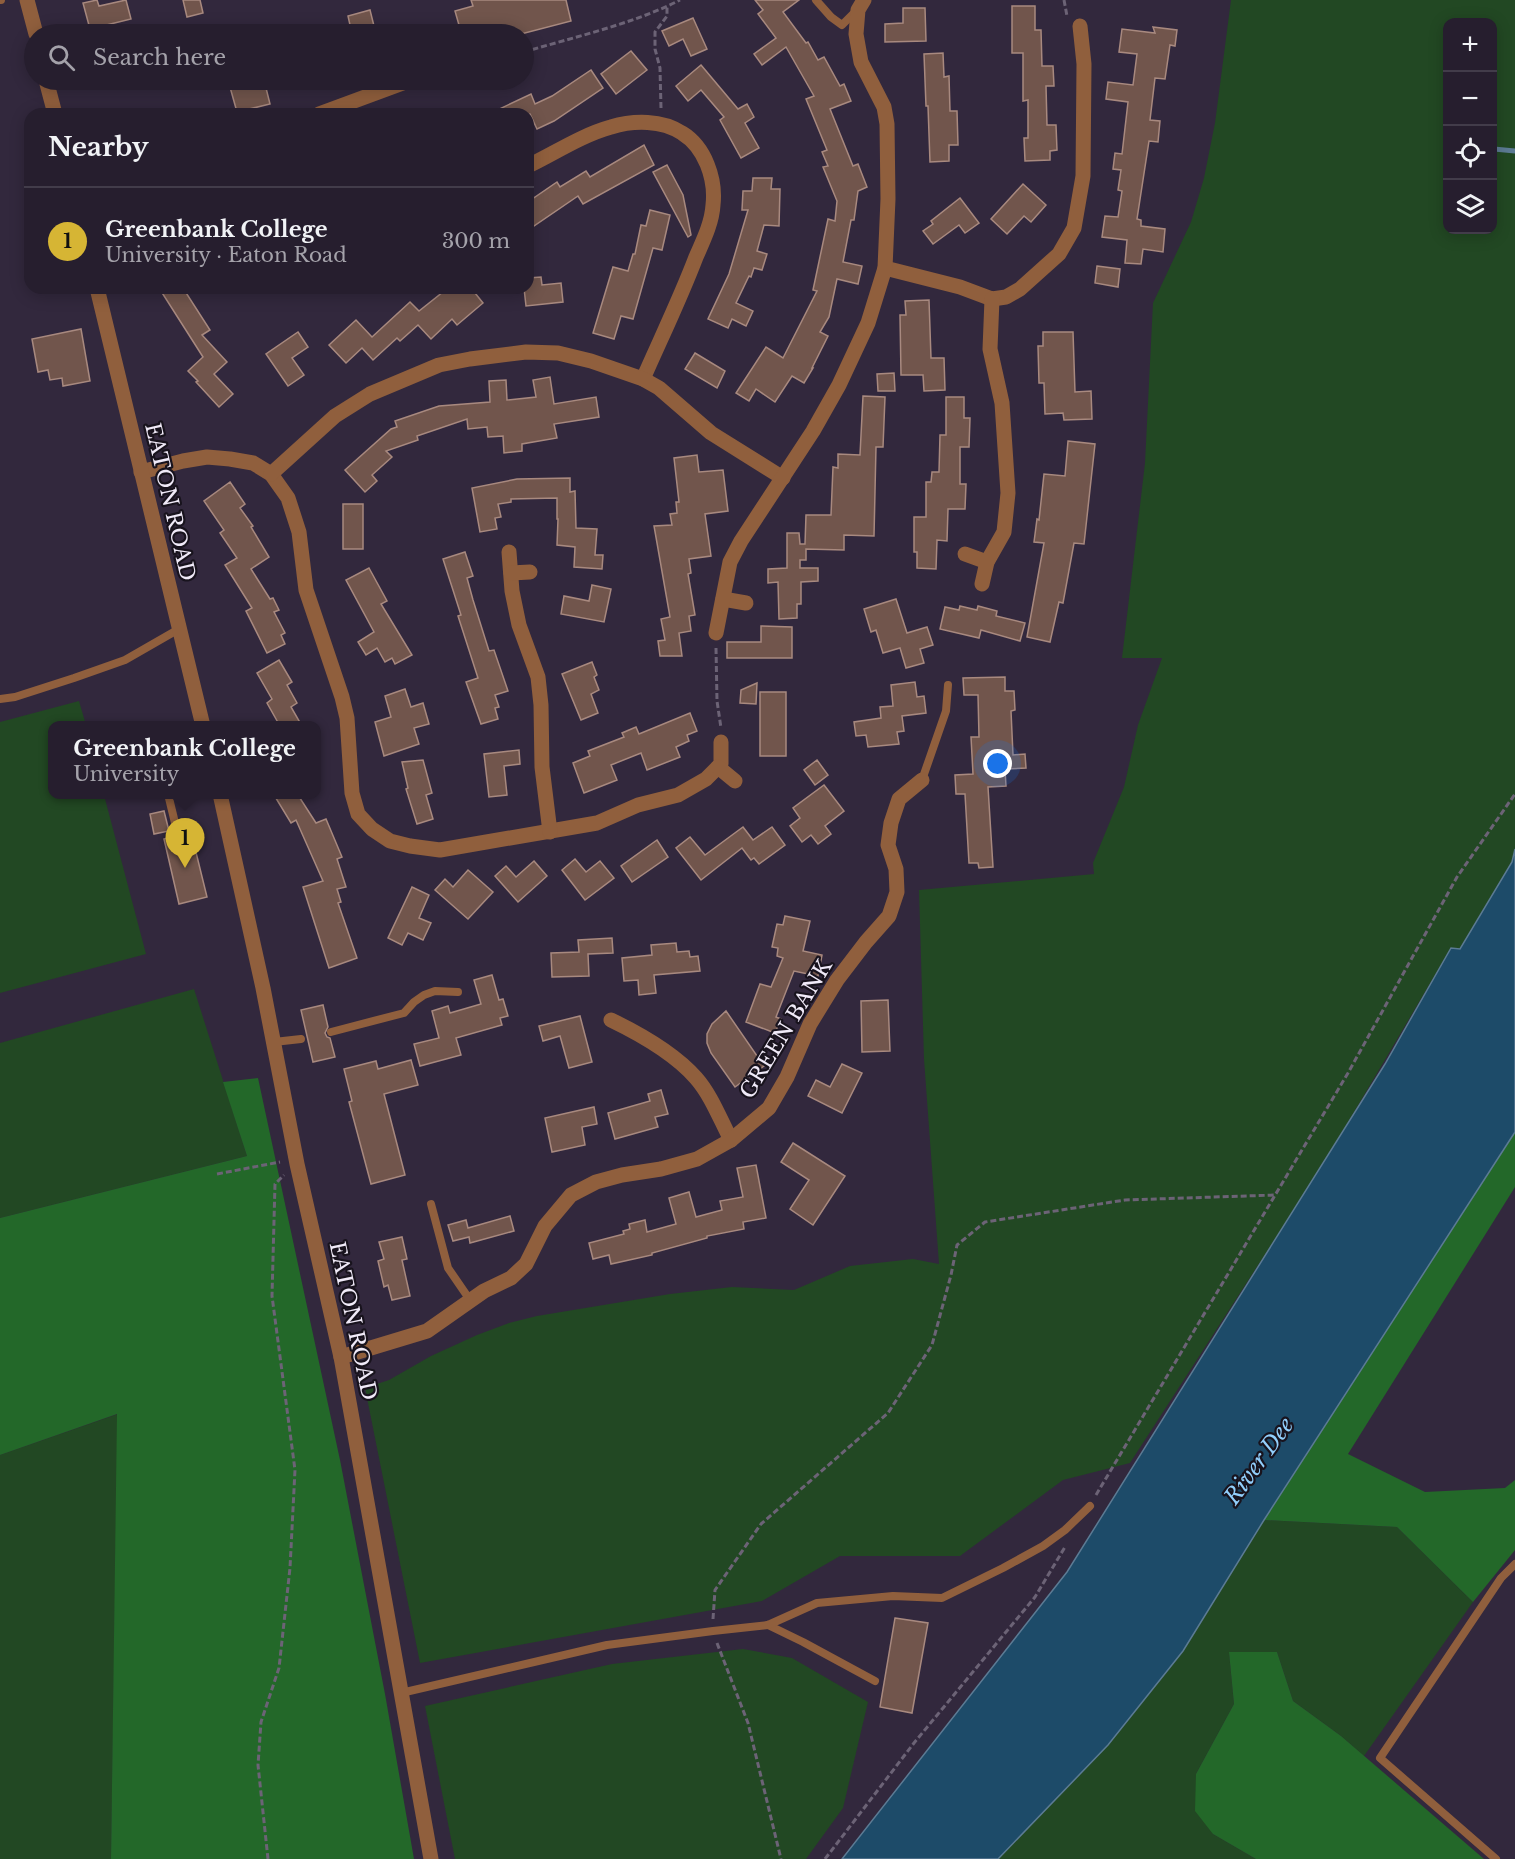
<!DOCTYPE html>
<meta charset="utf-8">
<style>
:root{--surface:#261e2e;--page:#2e2736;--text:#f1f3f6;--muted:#a4a2aa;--line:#423c4a;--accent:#d6b534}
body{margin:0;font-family:"Libre Baskerville",serif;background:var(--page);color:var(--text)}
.controls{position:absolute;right:18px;top:18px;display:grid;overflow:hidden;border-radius:12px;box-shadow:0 3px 15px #0003}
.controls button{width:54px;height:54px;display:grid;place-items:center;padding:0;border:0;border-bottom:2px solid var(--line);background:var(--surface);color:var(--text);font:30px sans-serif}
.you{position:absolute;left:998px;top:764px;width:21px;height:21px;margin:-15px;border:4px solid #fff;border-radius:50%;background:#1a73e8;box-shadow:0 0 0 9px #1a73e833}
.badge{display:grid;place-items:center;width:39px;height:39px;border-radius:50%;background:var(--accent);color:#111;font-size:20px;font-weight:700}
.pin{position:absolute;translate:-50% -50px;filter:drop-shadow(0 2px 3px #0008)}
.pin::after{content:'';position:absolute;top:32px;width:21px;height:18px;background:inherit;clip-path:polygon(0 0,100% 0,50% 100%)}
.popup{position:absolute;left:48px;top:721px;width:273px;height:78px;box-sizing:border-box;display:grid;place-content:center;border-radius:12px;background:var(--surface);filter:drop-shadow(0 2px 4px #0005);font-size:20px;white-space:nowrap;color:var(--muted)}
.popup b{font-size:22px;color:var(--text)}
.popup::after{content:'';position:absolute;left:50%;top:100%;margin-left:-12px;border:12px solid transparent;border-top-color:var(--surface)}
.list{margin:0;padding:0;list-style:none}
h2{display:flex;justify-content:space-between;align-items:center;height:78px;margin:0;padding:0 24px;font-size:26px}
h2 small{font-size:20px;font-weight:400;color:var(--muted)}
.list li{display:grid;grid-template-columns:39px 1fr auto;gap:18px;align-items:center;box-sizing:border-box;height:108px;padding:0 24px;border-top:2px solid var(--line)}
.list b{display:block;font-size:22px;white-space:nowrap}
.list p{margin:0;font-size:20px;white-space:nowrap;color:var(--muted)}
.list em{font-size:20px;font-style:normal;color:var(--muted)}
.icon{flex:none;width:33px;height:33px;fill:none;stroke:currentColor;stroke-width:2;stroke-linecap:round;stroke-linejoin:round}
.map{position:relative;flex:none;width:1515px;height:1859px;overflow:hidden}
.search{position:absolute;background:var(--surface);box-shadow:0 3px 15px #0003;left:24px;top:24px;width:510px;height:66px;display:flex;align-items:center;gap:15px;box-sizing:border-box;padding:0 21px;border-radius:33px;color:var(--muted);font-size:22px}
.panel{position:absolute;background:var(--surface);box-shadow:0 3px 15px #0003;left:24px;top:108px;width:510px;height:186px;border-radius:18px}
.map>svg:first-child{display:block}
.green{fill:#224823;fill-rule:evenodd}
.forest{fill:#236829}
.water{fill:#1d4b69;stroke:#5c7b94;stroke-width:1.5}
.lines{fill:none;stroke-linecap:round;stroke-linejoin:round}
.stream{stroke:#5c7b94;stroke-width:5}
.building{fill:#71554c;stroke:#a8897f;stroke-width:1.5}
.path{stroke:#6c6376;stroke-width:3;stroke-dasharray:6 3;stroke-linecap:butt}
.service{stroke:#905f3d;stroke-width:8}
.minor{stroke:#905f3d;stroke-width:15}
.tertiary{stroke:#905f3d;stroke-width:15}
.labels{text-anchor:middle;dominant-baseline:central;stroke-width:4.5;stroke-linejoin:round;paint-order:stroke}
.street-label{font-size:21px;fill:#f0eaf8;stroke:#18131d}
.water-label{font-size:22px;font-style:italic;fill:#92cffc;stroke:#18131d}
</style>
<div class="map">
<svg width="1515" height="1859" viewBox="0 0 1515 1859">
<rect width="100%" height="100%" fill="#32283d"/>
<g class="green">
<path d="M1231,0H1515V849L1512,862L1460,949L1451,948L1321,1168L1130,1463L1063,1480L960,1556H840L762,1601L420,1663L365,1388L389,1380L431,1356L477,1335L509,1323L537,1316L670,1294L732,1287L794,1290L850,1266L913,1259L939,1264L924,1059L919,890L1094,874L1093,863L1124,787L1138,725L1162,658H1122L1145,463L1153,303L1191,222L1204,178L1215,123ZM1448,22H1492V230H1448Z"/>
<polygon points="79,701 86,725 53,726 53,794 104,795 146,954 0,993 0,722"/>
<polygon points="194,989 247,1156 0,1218 0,1043"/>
<polygon points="118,1414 111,1859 0,1859 0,1455"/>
<polygon points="1264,1520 1397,1527 1473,1602 1364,1756 1341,1736 1293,1701 1277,1652 1229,1652 1234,1704 1196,1774 1213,1834 1256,1859 997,1859 1105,1743"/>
<polygon points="743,1649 792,1658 868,1702 843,1808 806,1859 455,1859 425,1706 612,1664"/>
</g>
<g class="forest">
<polygon points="258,1078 340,1460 385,1694 414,1859 111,1859 117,1414 0,1455 0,1218 247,1156 223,1082"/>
<polygon points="1515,1132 1515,1187 1348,1454 1425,1492 1505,1488 1515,1480 1515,1550 1473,1602 1397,1527 1264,1520"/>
<polygon points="1229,1652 1277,1652 1293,1701 1341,1736 1484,1859 1256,1859 1213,1834 1195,1811 1196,1774 1234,1704"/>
</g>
<polygon class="water" points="1515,849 1515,1132 1264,1520 1183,1651 1108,1745 998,1859 842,1859 1067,1572 1385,1064 1451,948 1460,949 1512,862"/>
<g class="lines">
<polyline class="stream" points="1494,149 1515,151"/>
</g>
<g class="building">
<polygon points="97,0 99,6 126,0 131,19 90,29 83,3"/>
<polygon points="183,0 200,0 203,13 187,17"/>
<polygon points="471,0 566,0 571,21 521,34 473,34 472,29 461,32 455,11 473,6"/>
<polygon points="755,0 799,0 783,12 806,43 808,42 818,60 824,57 840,86 844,84 851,101 830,109 853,166 858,164 867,187 858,191 854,220 851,220 843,262 862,266 858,284 837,279 829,317 820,332 828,336 812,368 813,368 804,383 792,376 775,402 756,389 749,401 736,393 766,347 783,358 817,291 813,290 828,219 835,221 837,201 823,167 828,166 822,152 827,150 806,99 814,96 786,47 762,65 754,54 776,38 758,14 763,10"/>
<polygon points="1012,6 1035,6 1035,30 1041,30 1042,66 1053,66 1054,86 1046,86 1047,125 1056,125 1057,150 1050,151 1050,160 1025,161 1024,138 1028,138 1028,100 1023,101 1023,53 1012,53"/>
<polygon points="903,8 925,8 926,41 885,42 885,24 903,23"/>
<polygon points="370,10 376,34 352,34 348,16"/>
<polygon points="693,18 707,49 691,56 683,39 669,46 662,31"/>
<polygon points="1153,27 1177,30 1175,46 1170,45 1165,79 1155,78 1150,120 1160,121 1158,142 1149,141 1137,219 1141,220 1141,226 1165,229 1163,252 1143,249 1141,264 1125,263 1127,240 1102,237 1105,216 1118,217 1122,191 1118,190 1121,170 1113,169 1115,153 1122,154 1128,102 1106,99 1108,82 1133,85 1137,54 1119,52 1122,29 1155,33"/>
<polygon points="631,51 647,70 616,94 601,74"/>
<polygon points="943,53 944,77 949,76 950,111 957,111 958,145 949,145 949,161 930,162 928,106 926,106 924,54"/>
<polygon points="701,65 738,109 747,104 754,117 745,123 759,148 741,158 720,120 724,117 701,90 688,101 676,86"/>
<polygon points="591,70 603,88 554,121 537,129 530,114 489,114 531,94 535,104 552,96"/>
<polygon points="228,80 264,80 270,104 237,112"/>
<polygon points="644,145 654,165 583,204 578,196 528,230 528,202 557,182 560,187 586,171 590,177"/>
<polygon points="667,165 683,195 691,235 688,237 653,172"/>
<polygon points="753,178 772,178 771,189 780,189 779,226 764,225 757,251 767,254 762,270 754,268 751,277 749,276 736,303 753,311 746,326 732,319 728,328 708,319 729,274 748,210 742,210 743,191 752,191"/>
<polygon points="1023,184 1046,205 1031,222 1024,216 1007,234 991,219"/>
<polygon points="960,198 979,223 965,233 959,225 933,244 923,231 933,224 931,221"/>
<polygon points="650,210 670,215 662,250 653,248 633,319 621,316 614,339 593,333 613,267 628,271 633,254 635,254 641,225 646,226"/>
<polygon points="1097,266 1120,269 1118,287 1095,283"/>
<polygon points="541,277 542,285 561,283 563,302 526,306 524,288 528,288 528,278"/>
<polygon points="159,288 183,288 210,330 202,335 227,362 214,374 233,394 219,407 196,382 198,381 188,371 203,357"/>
<polygon points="448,288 471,288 483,303 457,325 452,319 431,339 418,325 400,341 397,338 373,360 362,348 346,363 329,345 356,320 372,337 410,302 419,311"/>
<polygon points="929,300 931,358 944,358 945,390 924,391 923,375 901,375 900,315 906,315 905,301"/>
<polygon points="81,329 90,381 63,386 62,378 50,380 48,370 38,372 32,339"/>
<polygon points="298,332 308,347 292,358 304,375 288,386 266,354"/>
<polygon points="1043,332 1073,332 1075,392 1091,391 1092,419 1064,420 1063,413 1045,414 1044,383 1039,383 1038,346 1043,346"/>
<polygon points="695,353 725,371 717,388 685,369"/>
<polygon points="894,373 895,391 878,391 877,374"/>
<polygon points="550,377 554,404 596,397 599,417 554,424 557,438 522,444 522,451 504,453 503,436 488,437 487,427 468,429 467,419 417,436 418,440 386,451 392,457 372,475 377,481 365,492 345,470 391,429 397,427 395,421 439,406 490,402 489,381 506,380 507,400 536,397 533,380"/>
<polygon points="863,396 885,397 883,447 876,447 874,536 844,535 844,550 806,549 806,560 800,560 800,568 818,568 818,581 801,582 801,604 797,604 797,618 779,619 778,582 768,583 768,569 787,568 787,533 799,533 800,544 805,544 806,515 831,515 833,467 838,468 838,454 860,455"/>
<polygon points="946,397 964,397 964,418 970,418 969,447 960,447 960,484 966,484 965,509 948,509 947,541 937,540 936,569 917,568 917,552 914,552 914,517 926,517 926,482 931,482 932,472 939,472 940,435 946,435"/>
<polygon points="1068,441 1095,444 1084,544 1074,543 1063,603 1059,602 1050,642 1027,637 1044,543 1034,542 1037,519 1039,520 1044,474 1065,476"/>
<polygon points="697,455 699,472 723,470 728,511 705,514 711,556 689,559 691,573 688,574 695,615 689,616 691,631 679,633 682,656 660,656 658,641 665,640 661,619 670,617 654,526 672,525 670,514 677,513 676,502 679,502 674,458"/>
<polygon points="570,478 570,492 575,491 576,528 597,529 595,555 603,555 602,569 574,567 575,547 557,545 558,519 557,519 557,498 511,499 511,502 498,504 501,517 495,518 497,529 480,532 472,488 517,479"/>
<polygon points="230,482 245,504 240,508 253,526 251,527 269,557 251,569 270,599 273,598 279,610 274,612 285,633 281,635 285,644 267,653 246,611 252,608 225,565 237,558 220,533 224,530 204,501"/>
<rect x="343" y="504" width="20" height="45"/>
<polygon points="465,552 473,576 467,578 473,600 489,651 494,650 508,691 495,695 499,707 495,708 498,719 481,724 466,682 478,678 458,616 461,615 443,559"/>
<polygon points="369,568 387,601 381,604 412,655 395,664 392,658 385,662 377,648 366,655 358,642 374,632 346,580"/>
<polygon points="592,585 611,589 604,622 561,614 564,596 589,601"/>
<polygon points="896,599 907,633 927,627 933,645 920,649 924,663 906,668 900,648 883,653 876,630 871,632 864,609"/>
<polygon points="960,606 977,610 978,606 997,611 996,616 1025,623 1020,641 981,630 979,638 940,629 945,607 959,610"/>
<polygon points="761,626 792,627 792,658 727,658 727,642 761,642"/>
<polygon points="279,660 292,682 287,685 297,703 291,707 302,726 280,726 267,703 272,699 257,673"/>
<polygon points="592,662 597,675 594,677 599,690 591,694 598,713 581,720 562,674"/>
<polygon points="1005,677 1005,691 1014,691 1015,710 1011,711 1013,755 1025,754 1026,768 1005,769 1006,786 988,787 993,867 979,868 978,863 969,863 965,794 956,794 955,775 973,774 971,737 979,737 978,695 964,695 963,678"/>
<polygon points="915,682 917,697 924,696 926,713 902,716 904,731 897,732 899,744 868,747 866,735 856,736 854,722 881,718 880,707 893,706 891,685"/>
<polygon points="757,683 756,704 740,703 741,690"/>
<polygon points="405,689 411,707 423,703 429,724 414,728 419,744 384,756 375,722 391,717 385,696"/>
<rect x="760" y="692" width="26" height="64"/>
<polygon points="690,713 697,731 687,735 689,741 676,747 680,757 647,770 641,753 611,765 617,780 584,793 573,763 590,756 588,751 624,737 622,733 636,727 639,734"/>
<polygon points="519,750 520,764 504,766 507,795 489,797 484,754"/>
<polygon points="423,760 432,793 426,795 433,819 417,824 406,789 408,788 402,762"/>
<polygon points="817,760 828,775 815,785 804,770"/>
<polygon points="824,785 844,811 825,826 831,834 818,844 811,835 802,842 790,826 800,818 793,808"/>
<polygon points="274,795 298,795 316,823 326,819 342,857 337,859 346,887 337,889 341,902 338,903 357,958 329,968 303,887 323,881 296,820 291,823"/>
<polygon points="164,811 169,831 154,834 150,814"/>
<polygon points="743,827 753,840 772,827 785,845 759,864 754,858 751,860 742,848 701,880 676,848 690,837 705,855"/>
<polygon points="191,832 207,897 179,904 164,839"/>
<polygon points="657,840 668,857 632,882 621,866"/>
<polygon points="575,859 586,872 600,861 614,878 585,900 562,870"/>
<polygon points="534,861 547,876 518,902 495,876 506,866 516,877"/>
<polygon points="468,870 493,892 468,919 435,890 445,879 453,887"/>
<polygon points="412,887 429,895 419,918 431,923 423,940 408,933 402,945 388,938"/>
<polygon points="785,916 810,921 803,951 822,955 818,976 794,971 776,1017 781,1019 775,1033 746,1022 760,984 771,987 783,958 777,956 778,948 772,947 777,924 783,925"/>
<polygon points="612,938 613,953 588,954 589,976 552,977 551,953 579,952 578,940"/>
<polygon points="676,943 677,952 689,951 690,957 698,956 700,971 654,975 656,993 639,995 638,980 624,981 622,958 652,955 651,945"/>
<polygon points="492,975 499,1000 503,999 508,1016 500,1018 502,1025 456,1038 461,1055 420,1066 414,1044 439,1038 432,1011 448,1006 450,1013 481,1004 474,980"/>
<polygon points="888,1000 890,1051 862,1052 861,1001"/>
<polygon points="323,1005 328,1027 325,1033 327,1037 330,1038 335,1057 313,1062 301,1010"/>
<polygon points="726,1011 764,1066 735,1087 711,1053 707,1043 707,1034 712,1024"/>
<polygon points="580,1016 592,1062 569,1068 560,1036 543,1041 539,1026"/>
<polygon points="411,1060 418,1085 384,1094 405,1175 371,1184 349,1102 352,1101 344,1069 376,1061 378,1069"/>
<polygon points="842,1064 862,1073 842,1113 808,1096 816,1080 830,1087"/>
<polygon points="661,1090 668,1114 655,1117 658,1127 615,1139 608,1113 650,1101 648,1094"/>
<polygon points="594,1107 597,1124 582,1127 585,1145 552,1152 545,1118"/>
<polygon points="793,1143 845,1176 813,1225 790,1209 809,1180 781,1162"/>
<polygon points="756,1165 766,1218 743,1222 744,1229 707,1236 707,1238 652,1253 652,1255 611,1264 609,1255 593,1259 589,1243 624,1234 623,1231 630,1229 629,1224 645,1220 647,1232 676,1224 669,1198 689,1192 696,1217 722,1210 720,1201 743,1197 737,1168"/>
<polygon points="510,1216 514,1231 470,1243 469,1237 453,1241 448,1225 466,1220 468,1228"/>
<polygon points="402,1237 407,1259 402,1260 410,1296 392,1300 388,1285 384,1287 378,1261 384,1259 379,1242"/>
<polygon points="895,1618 928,1623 912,1713 880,1707"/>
</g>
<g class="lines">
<g class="path">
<polyline points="1064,0 1067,16"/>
<path d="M524,52C574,37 633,24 680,0"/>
<polyline points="661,108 660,68 655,49 655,32 667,16 667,6"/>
<polyline points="716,648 717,701 721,728"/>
<polyline points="217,1174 280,1162"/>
<polyline points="1096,1495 1348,1073 1457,877 1515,794"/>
<polyline points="713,1619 715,1590 761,1524 888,1413 932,1345 951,1275 957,1245 985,1222 1125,1200 1276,1195"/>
<polyline points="717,1643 748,1723 781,1859"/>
<polyline points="268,1859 258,1765 261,1722 279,1668 290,1568 295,1470 272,1296 275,1184 284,1175"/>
<polyline points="825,1859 914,1743 1035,1597 1065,1547"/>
</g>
<g class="service">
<polyline points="0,0 1,0"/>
<polyline points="816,0 831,17 842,25 856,11"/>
<polyline points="0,699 15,697 74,678 125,660 179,629"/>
<polyline points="922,780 946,711 948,685"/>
<polyline points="168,794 176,827"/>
<polyline points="331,1032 404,1013 414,1002 424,995 435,991 458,992"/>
<polyline points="274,1042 301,1039"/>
<polyline points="431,1204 448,1268 470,1300"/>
<polyline points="768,1625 803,1642 875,1681"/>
<polyline points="401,1693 607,1645 713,1631 768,1625 817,1603 893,1596 942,1598 1003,1568 1043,1546 1065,1530 1090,1506"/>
<polyline points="1496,1859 1380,1758 1501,1578 1515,1564"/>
</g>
<g class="minor">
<polyline points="319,114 411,80"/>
<path d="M528,166C555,153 582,135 611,127C634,120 662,120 682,133C705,147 716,179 713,205C712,223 703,241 696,257C680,299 661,338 643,379"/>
<polyline points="885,268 960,287 992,299 1006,297 1020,289 1059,254 1074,228 1083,176 1084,64 1080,26"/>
<polyline points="141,472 183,461 207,457 230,459 253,463 271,474 288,498 299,532 306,590 342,697 347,718 352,793 358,814 372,829 390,841 410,846 440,850 597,823 638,805 678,795 706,779 721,764 721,742"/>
<polyline points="271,474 335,416 370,394 439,365 470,359 526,352 558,353 591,361 643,379 659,388 711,433 783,478"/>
<polyline points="509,552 512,591 519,625 538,677 541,705 542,767 550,832"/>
<polyline points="965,554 987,562"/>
<polyline points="511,573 530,572"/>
<polyline points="982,584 987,562 1004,532 1008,493 1002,403 990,349 992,299"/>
<polyline points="723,599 746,603"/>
<polyline points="716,633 730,562 741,541 813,431 839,385 868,323 885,268 888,199 887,124 884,107 861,62 856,34 858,10 864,0"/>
<polyline points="718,767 735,781"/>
<path d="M611,1020C640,1034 675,1054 696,1078C711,1095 720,1119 731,1140"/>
<polyline points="341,1357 427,1331 484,1291 511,1278 526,1264 545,1226 571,1195 596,1182 622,1175 661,1169 697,1159 731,1140 769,1108 787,1077 810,1024 837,980 866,942 889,916 897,892 896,869 888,845 891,823 899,799 922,780"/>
</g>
<g class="tertiary">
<polyline points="27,0 36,34"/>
<polyline points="46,80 55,114"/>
<polyline points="97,288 203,726"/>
<polyline points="220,794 263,988 297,1164 341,1357 431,1859"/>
</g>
</g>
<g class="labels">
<g class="street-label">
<text transform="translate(170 502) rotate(77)">EATON ROAD</text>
<text transform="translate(786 1029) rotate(-59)">GREEN BANK</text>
<text transform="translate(353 1321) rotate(78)">EATON ROAD</text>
</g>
<g class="water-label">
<text transform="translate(1259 1461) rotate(-54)">River Dee</text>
</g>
</g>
</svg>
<div class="controls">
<button>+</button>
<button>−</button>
<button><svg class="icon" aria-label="locate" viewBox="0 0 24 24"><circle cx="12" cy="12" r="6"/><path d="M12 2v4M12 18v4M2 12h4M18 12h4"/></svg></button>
<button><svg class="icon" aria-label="layers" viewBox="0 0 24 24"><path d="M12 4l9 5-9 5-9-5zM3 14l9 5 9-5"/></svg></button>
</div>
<div class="you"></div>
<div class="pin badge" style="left:185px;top:868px">1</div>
<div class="popup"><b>Greenbank College</b>University</div>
<div class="search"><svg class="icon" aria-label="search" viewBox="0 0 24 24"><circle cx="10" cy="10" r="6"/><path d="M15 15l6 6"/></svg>Search here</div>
<section class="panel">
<h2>Nearby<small></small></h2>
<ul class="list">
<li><span class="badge">1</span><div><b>Greenbank College</b><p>University · Eaton Road</p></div><em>300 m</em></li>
</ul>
</section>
</div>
